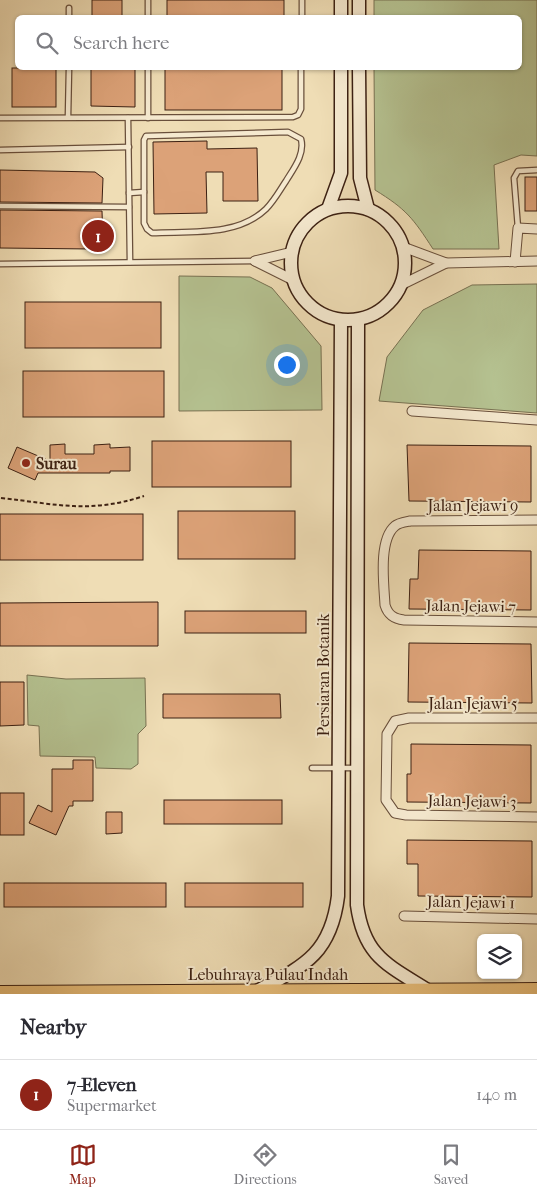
<!DOCTYPE html>
<style>
:root{--surface:#fff;--page:#f2f2f3;--text:#2b2b33;--muted:#7c7c81;--line:#e1e1e2;--accent:#8f2418}
body{margin:0;font-family:"IM FELL French Canon",serif;background:var(--page);color:var(--text)}
.controls{position:absolute;right:15px;bottom:15px;display:grid;overflow:hidden;border-radius:8px;box-shadow:0 1px 4px #0004}
.controls button{width:45px;height:45px;display:grid;place-items:center;padding:0;border:0;border-bottom:1px solid var(--line);background:var(--surface);color:var(--text);font:25px sans-serif}
.you{position:absolute;left:286px;top:364px;width:18px;height:18px;margin:-12px;border:4px solid #fff;border-radius:50%;background:#1a73e8;box-shadow:0 0 0 8px #1a73e833}
.badge{display:grid;place-items:center;width:32px;height:32px;border-radius:50%;background:var(--accent);color:#fff;font-size:16px;font-weight:700}
.pin{position:absolute;translate:-50% -50%;border:2px solid #fff;box-shadow:0 1px 5px #0006}
.list{margin:0;padding:0;list-style:none}
h2{display:flex;justify-content:space-between;align-items:center;height:65px;margin:0;padding:0 20px;font-size:21px}
h2 small{font-size:16px;font-weight:400;color:var(--muted)}
.list li{display:grid;grid-template-columns:32px 1fr auto;gap:15px;align-items:center;box-sizing:border-box;height:70px;padding:0 20px;border-top:1px solid var(--line)}
.list b{display:block;font-size:19px;white-space:nowrap}
.list p{margin:0;font-size:16px;white-space:nowrap;color:var(--muted)}
.list em{font-size:16px;font-style:normal;color:var(--muted)}
.icon{flex:none;width:28px;height:28px;fill:none;stroke:currentColor;stroke-width:2;stroke-linecap:round;stroke-linejoin:round}
.map{position:relative;flex:none;width:537px;height:994px;overflow:hidden}
.search{position:absolute;background:var(--surface);box-shadow:0 1px 4px #0004;left:15px;right:15px;top:15px;height:55px;display:flex;align-items:center;gap:12px;box-sizing:border-box;padding:0 18px;border-radius:8px;color:var(--muted);font-size:19px}
.sheet{height:135px;background:var(--surface)}
nav{display:flex;justify-content:space-around;align-items:center;box-sizing:border-box;height:70px;border-top:1px solid var(--line);background:var(--surface);font-size:14px;color:var(--muted)}
nav a{display:grid;justify-items:center;gap:2px}
nav .on{color:var(--accent)}
.map>svg:first-child{display:block}
.green{fill:#b5c291;stroke:#787152}
.building{fill:#dca278;stroke:#3c2012}
.lines{fill:none;stroke-linecap:round;stroke-linejoin:round}
.service-casing{stroke:#694f3b;stroke-width:7}
.minor-casing{stroke:#694f3b;stroke-width:11}
.secondary-casing{stroke:#3c2012;stroke-width:15}
.primary-casing{stroke:#3c2012;stroke-width:16}
.path{stroke:#3c2012;stroke-width:2;stroke-dasharray:4 2.5;stroke-linecap:butt}
.service{stroke:#f5e9cf;stroke-width:4.5}
.minor{stroke:#f5e9cf;stroke-width:9}
.secondary{stroke:#f5e9cf;stroke-width:12}
.primary{stroke:#e8be7a;stroke-width:14}
.poi-dot{fill:#8f2418;stroke:#f5e9cf;stroke-width:2}
.labels{text-anchor:middle;dominant-baseline:central;stroke-width:4;stroke-linejoin:round;paint-order:stroke}
.poi-label{font-size:16px;font-weight:bold;fill:#3c2012;stroke:#f5e9cf;text-anchor:start}
.street-label{font-size:16px;fill:#3c2012;stroke:#f5e9cf}
</style>
<div class="map">
<svg width="537" height="994" viewBox="0 0 537 994">
<rect width="100%" height="100%" fill="#efddb5"/>
<filter id="stains"><feTurbulence type="fractalNoise" baseFrequency=".004" numOctaves="4"/><feColorMatrix values="0 0 0 0 .2 0 0 0 0 .09 0 0 0 0 .02 0 0 0 .5 -.17"/></filter>
<radialGradient id="worn" r=".72"><stop offset=".6" stop-color="#630" stop-opacity="0"/><stop offset="1" stop-color="#630" stop-opacity=".3"/></radialGradient>
<g class="green">
<path d="M374,0H537V156L521,155L494,165L499,249H433C413,218 406,209 375,190L374,68H520V18L374,17Z"/>
<polygon points="179,276 250,277 272,288 321,346 322,410 179,411"/>
<polygon points="537,284 537,413 379,401 387,357 423,310 472,285"/>
<polygon points="27,675 66,679 145,678 146,726 138,734 138,764 131,769 96,768 95,757 40,756 39,726 28,725"/>
</g>
<g class="building">
<rect x="92" y="0" width="30" height="18"/>
<rect x="167" y="0" width="117" height="18"/>
<rect x="12" y="68" width="44" height="39"/>
<polygon points="91,68 135,68 135,107 91,106"/>
<rect x="165" y="68" width="117" height="42"/>
<polygon points="207,141 207,149 257,148 258,201 223,201 223,172 206,172 207,213 154,214 153,142"/>
<polygon points="0,170 95,172 103,178 102,203 0,202"/>
<rect x="525" y="177" width="12" height="34"/>
<polygon points="0,210 102,211 103,242 92,249 0,248"/>
<rect x="25" y="302" width="136" height="46"/>
<rect x="23" y="371" width="141" height="46"/>
<rect x="152" y="441" width="139" height="46"/>
<polygon points="65,444 65,454 94,454 94,445 110,444 110,448 130,447 130,471 110,471 110,473 38,473 35,480 8,468 17,447 50,461 50,445"/>
<polygon points="407,445 531,446 531,502 409,501"/>
<rect x="178" y="511" width="117" height="48"/>
<rect x="0" y="514" width="143" height="46"/>
<polygon points="419,550 531,551 531,610 409,609 410,579 418,579"/>
<polygon points="158,602 158,646 0,646 0,603"/>
<rect x="185" y="611" width="121" height="22"/>
<polygon points="409,643 531,644 532,703 408,702"/>
<polygon points="0,682 24,682 24,725 0,726"/>
<polygon points="163,694 280,694 281,718 163,718"/>
<polygon points="411,744 531,745 531,803 407,802 407,774 411,774"/>
<polygon points="73,760 93,760 93,801 73,801 73,806 69,806 56,835 29,823 38,805 52,812 52,769 73,769"/>
<rect x="0" y="793" width="24" height="42"/>
<rect x="164" y="800" width="118" height="24"/>
<polygon points="106,812 122,812 122,833 106,834"/>
<polygon points="407,840 532,841 532,897 418,896 418,864 407,864"/>
<rect x="4" y="883" width="162" height="24"/>
<rect x="185" y="883" width="118" height="24"/>
</g>
<g class="lines">
<g class="service-casing">
<g id="service">
<polyline points="69,8 69,18"/>
<polyline points="148,18 148,0"/>
<polyline points="302,18 302,0"/>
<polyline points="148,68 148,118"/>
<polyline points="68,117 69,68"/>
<polyline points="0,118 293,117 298,115 301,109 301,68"/>
<polyline points="128,118 130,262"/>
<path d="M288,132L301,139C305,154 294,168 286,181C280,190 274,201 266,209C237,237 190,231 152,233L147,229L144,223V140L146,136Z"/>
<polyline points="0,150 129,147"/>
<polyline points="129,193 144,192"/>
<polyline points="0,206 129,207"/>
<polyline points="518,228 514,178 518,171 537,170"/>
<polyline points="0,264 255,261"/>
<polyline points="312,768 356,768"/>
</g>
</g>
<g class="minor-casing">
<g id="minor">
<polyline points="403,247 446,263 537,261"/>
<polyline points="255,261 293,280"/>
<polyline points="255,261 292,252"/>
<polyline points="515,262 518,228 537,229"/>
<polyline points="401,285 446,263"/>
<polyline points="412,411 537,420"/>
<path d="M537,520L410,521C405,522 398,523 395,526C378,540 384,585 385,605C388,615 394,619 404,620L537,622"/>
<polyline points="537,718 409,718 395,721 387,734 386,800 395,813 406,815 537,817"/>
<polyline points="404,916 537,919"/>
</g>
</g>
<g class="secondary-casing">
<g id="secondary">
<polyline points="359,0 359,18"/>
<polyline points="341,18 341,0"/>
<polyline points="359,68 360,178 368,209"/>
<circle cx="348" cy="263" r="57"/>
<polyline points="328,209 341,173 341,68"/>
<path d="M358,320L357,905C364,957 388,965 429,991"/>
<path d="M257,991C304,966 331,954 338,896L341,320"/>
</g>
</g>
<g class="primary-casing">
<polyline id="primary" points="0,993 537,990"/>
</g>
<path class="path" d="M1,498C56,504 89,514 144,496"/>
<use href="#service" class="service"/>
<use href="#minor" class="minor"/>
<use href="#secondary" class="secondary"/>
<use href="#primary" class="primary"/>
</g>
<circle class="poi-dot" cx="26" cy="463" r="5"/>
<g class="labels">
<g class="poi-label">
<text x="36" y="463">Surau</text>
</g>
<g class="street-label">
<text x="473" y="505">Jalan Jejawi 9</text>
<text transform="translate(471 606) rotate(1)">Jalan Jejawi 7</text>
<text transform="translate(323 675) rotate(-90)">Persiaran Botanik</text>
<text x="473" y="703">Jalan Jejawi 5</text>
<text transform="translate(472 801) rotate(1)">Jalan Jejawi 3</text>
<text transform="translate(471 902) rotate(1)">Jalan Jejawi 1</text>
<text x="268" y="974">Lebuhraya Pulau Indah</text>
</g>
</g>
<rect width="100%" height="100%" filter="url(#stains)"/>
<rect width="100%" height="100%" fill="url(#worn)"/>
</svg>
<div class="controls">
<button><svg class="icon" aria-label="layers" viewBox="0 0 24 24"><path d="M12 4l9 5-9 5-9-5zM3 14l9 5 9-5"/></svg></button>
</div>
<div class="you"></div>
<div class="pin badge" style="left:98px;top:236px">1</div>
<div class="search"><svg class="icon" aria-label="search" viewBox="0 0 24 24"><circle cx="10" cy="10" r="6"/><path d="M15 15l6 6"/></svg>Search here</div>
</div>
<section class="sheet">
<h2>Nearby<small></small></h2>
<ul class="list">
<li><span class="badge">1</span><div><b>7-Eleven</b><p>Supermarket</p></div><em>140 m</em></li>
</ul>
</section>
<nav>
<a class="on"><svg class="icon" aria-label="map" viewBox="0 0 24 24"><path d="M3 6l6-2 6 2 6-2v14l-6 2-6-2-6 2zM9 4v14M15 6v14"/></svg>Map</a>
<a><svg class="icon" aria-label="directions" viewBox="0 0 24 24"><path d="M12 3l9 9-9 9-9-9zM9 14v-3h6M13 9l2 2-2 2"/></svg>Directions</a>
<a><svg class="icon" aria-label="saved" viewBox="0 0 24 24"><path d="M7 4h10v16l-5-4-5 4z"/></svg>Saved</a>
</nav>
